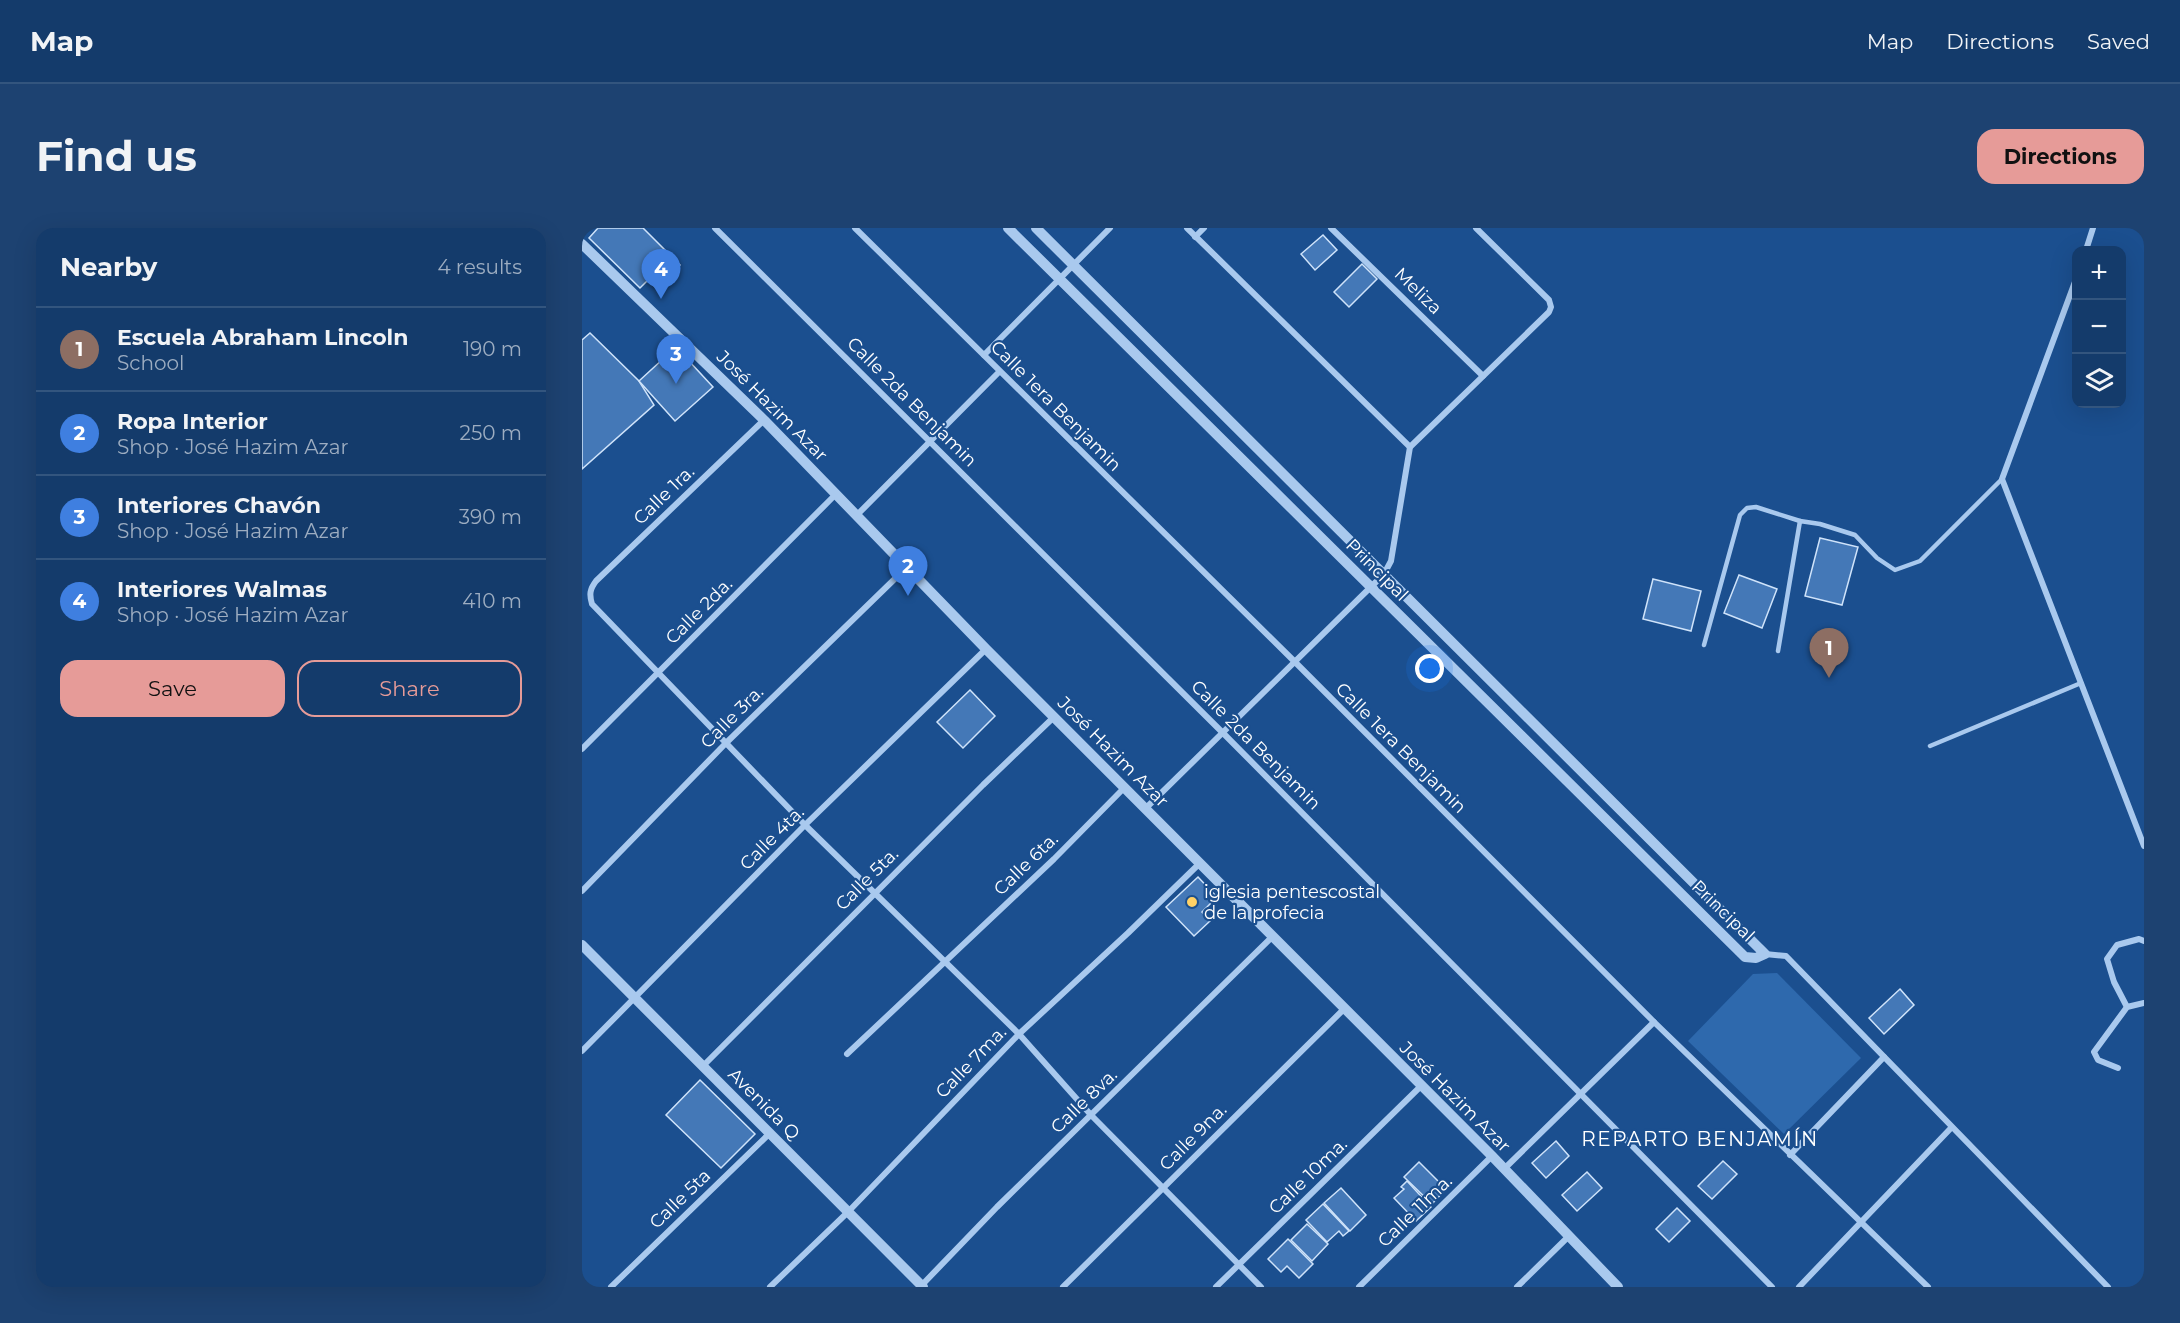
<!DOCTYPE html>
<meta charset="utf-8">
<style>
:root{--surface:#143b6b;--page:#1d4271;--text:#f1f3f6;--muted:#9dadc1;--line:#33557e;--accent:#e69b98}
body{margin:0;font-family:Montserrat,sans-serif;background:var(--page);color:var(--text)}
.controls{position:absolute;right:18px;top:18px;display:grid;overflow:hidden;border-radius:12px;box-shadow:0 6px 24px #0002}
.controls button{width:54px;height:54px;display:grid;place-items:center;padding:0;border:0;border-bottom:2px solid var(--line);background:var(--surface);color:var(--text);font:30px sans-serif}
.you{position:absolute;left:848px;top:441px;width:21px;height:21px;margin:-15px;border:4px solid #fff;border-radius:50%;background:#1a73e8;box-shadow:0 0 0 9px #1a73e833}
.badge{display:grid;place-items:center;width:39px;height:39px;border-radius:50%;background:var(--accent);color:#fff;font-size:20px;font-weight:700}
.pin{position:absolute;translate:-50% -50px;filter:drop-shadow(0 2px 3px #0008)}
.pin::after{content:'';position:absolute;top:32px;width:21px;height:18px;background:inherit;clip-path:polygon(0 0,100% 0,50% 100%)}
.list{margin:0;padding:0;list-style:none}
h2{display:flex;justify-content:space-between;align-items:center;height:78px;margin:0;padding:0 24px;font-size:26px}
h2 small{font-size:20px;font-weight:400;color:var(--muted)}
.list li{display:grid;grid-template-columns:39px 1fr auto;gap:18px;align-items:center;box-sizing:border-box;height:84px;padding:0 24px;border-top:2px solid var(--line)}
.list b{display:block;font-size:22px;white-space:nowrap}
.list p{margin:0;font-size:20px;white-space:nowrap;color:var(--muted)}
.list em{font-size:20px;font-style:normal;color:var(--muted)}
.actions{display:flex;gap:12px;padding:18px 24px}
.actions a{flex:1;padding:14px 0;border:2px solid var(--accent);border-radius:18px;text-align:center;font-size:21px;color:var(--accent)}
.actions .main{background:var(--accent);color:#111}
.icon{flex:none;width:33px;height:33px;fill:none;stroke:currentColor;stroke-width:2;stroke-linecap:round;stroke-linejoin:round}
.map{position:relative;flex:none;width:1562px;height:1059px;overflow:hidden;border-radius:18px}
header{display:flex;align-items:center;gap:36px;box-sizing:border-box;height:84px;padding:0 30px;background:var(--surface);border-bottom:2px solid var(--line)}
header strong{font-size:28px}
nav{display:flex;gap:33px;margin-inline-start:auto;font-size:21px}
.intro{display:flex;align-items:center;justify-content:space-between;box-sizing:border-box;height:144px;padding:0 36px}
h1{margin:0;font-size:42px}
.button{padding:15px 27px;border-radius:18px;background:var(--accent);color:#111;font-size:21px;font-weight:700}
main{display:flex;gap:36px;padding:0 36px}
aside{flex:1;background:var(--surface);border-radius:18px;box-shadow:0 6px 24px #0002}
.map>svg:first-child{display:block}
.green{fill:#2e69ad}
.building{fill:#4478b7;stroke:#cfe3fa;stroke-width:1.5}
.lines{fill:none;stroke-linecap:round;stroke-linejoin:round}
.service{stroke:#a9c9ee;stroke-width:4.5}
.minor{stroke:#a9c9ee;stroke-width:6}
.tertiary{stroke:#a9c9ee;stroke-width:10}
.poi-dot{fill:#ffd166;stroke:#1b4f8f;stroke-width:2}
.labels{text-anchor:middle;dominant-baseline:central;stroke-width:4.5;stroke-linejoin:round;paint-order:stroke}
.street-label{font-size:18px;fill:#fff;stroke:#1b4f8f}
.poi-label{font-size:18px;fill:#fff;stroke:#1b4f8f;text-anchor:start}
.neighbourhood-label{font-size:20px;letter-spacing:1.5px;fill:#fff;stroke:#1b4f8f}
</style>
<header>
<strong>Map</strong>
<nav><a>Map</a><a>Directions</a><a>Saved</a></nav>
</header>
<div class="intro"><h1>Find us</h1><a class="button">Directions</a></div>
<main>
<aside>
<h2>Nearby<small>4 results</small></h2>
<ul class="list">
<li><span class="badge" style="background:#8d6e63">1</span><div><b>Escuela Abraham Lincoln</b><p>School</p></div><em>190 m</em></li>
<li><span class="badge" style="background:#3f7fe0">2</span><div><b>Ropa Interior</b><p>Shop · José Hazim Azar</p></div><em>250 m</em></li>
<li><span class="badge" style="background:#3f7fe0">3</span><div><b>Interiores Chavón</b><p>Shop · José Hazim Azar</p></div><em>390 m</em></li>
<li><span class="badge" style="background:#3f7fe0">4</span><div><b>Interiores Walmas</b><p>Shop · José Hazim Azar</p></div><em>410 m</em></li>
</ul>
<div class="actions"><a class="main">Save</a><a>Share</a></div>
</aside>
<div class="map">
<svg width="1562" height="1059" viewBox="0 0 1562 1059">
<rect width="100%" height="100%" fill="#1b4f8f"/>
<polygon class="green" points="1195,745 1279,830 1202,906 1106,813 1171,746"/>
<g class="building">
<polygon points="16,0 61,0 98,37 75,61 66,52 58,60 7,10"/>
<polygon points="741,7 755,22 733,42 719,26"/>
<polygon points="780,36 795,51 767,79 752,64"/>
<polygon points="8,105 57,153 72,177 0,241 0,112"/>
<polygon points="94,119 131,159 93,193 57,153"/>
<polygon points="1238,310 1276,319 1260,377 1223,368"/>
<polygon points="1157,347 1195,361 1180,400 1142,385"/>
<polygon points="1071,351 1119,363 1109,403 1061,391"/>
<polygon points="388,462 413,488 381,520 355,494"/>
<polygon points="616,649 635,669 620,684 628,693 612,708 584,679"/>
<polygon points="1318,761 1332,777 1302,806 1287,790"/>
<polygon points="118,852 173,906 139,940 84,887"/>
<polygon points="974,913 987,928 964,950 950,935"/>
<polygon points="1141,933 1155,946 1130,971 1116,958"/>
<polygon points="837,934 864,961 850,976 822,949"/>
<polygon points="1005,944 1020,960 995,983 980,967"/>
<polygon points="825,953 849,979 834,993 812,970 822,961 819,959"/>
<polygon points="759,960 784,987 768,1003 742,975"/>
<polygon points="741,976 767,1003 761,1008 757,1003 745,1014 724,992"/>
<polygon points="1095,980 1108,993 1087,1014 1074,1001"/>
<polygon points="725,996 746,1016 730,1033 709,1012"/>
<polygon points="706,1011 731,1036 717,1050 705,1038 699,1044 686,1031"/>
</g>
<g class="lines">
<g class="service">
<polyline points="1122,417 1158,287 1165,280 1174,279 1218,293"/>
<polyline points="1196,423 1218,293 1238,296 1273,307 1295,330 1313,342 1338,333 1420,251"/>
<polyline points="1348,518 1499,455"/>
</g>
<g class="minor">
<polyline points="133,0 641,505 1190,1059"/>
<polyline points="273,0 712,433 1072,794 1346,1059"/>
<polyline points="605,0 828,219"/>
<polyline points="749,0 901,148"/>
<polyline points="613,9 622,0"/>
<polyline points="1504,22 1511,0"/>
<polyline points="1494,51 1420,251 1562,618"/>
<polyline points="402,127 528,0"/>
<path d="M182,192L14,353C8,361 7,366 10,376L223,597L437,806L509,887L679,1059"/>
<polyline points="274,288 417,144"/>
<polyline points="0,521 254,266"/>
<polyline points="564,580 802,346 809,333 828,219 967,84 969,79 967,72 894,0"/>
<polyline points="0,663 144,515 325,339"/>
<polyline points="1183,726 1204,728 1526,1059"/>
<polyline points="1545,779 1532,754 1525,731 1535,717 1557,711 1562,713"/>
<polyline points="0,823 223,597 404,421"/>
<polyline points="265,826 472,631 543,559"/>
<polyline points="121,838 401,557 473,488"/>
<polyline points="1536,840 1516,832 1512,824 1545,779 1562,775"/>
<polyline points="1208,927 1302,829"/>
<polyline points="922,941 1072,794"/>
<polyline points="29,1059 188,905"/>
<polyline points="188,1059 266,984 437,806 546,705 618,635"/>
<polyline points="338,1059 415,979 690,709"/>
<polyline points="481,1059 762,781"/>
<polyline points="634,1059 839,858"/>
<polyline points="777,1059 910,928"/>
<polyline points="935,1059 987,1008"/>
<polyline points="1217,1059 1369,900"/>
</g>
<g class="tertiary">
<polyline points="426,0 1163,729 1174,730 1183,726 454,0"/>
<polyline points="0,16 182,192 404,421 910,928 1036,1059"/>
<polyline points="0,717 341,1059"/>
</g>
</g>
<circle class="poi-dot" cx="610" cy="674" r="6"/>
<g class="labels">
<g class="street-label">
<text transform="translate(836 63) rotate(44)">Meliza</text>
<text transform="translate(330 174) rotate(45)">Calle 2da Benjamin</text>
<text transform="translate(190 178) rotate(45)">José Hazim Azar</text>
<text transform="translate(474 178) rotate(45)">Calle 1era Benjamin</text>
<text transform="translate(82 267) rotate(-44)">Calle 1ra.</text>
<text transform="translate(795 342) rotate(45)">Principal</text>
<text transform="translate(117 383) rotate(-45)">Calle 2da.</text>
<text transform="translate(150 489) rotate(-45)">Calle 3ra.</text>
<text transform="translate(674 517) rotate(45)">Calle 2da Benjamin</text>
<text transform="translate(819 520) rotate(45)">Calle 1era Benjamin</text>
<text transform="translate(531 524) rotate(45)">José Hazim Azar</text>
<text transform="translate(190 610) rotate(-45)">Calle 4ta.</text>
<text transform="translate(444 636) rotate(-44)">Calle 6ta.</text>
<text transform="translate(285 651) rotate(-45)">Calle 5ta.</text>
<text transform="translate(1141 683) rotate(44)">Principal</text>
<text transform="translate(389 834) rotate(-46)">Calle 7ma.</text>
<text transform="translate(873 869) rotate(45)">José Hazim Azar</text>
<text transform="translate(502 873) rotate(-44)">Calle 8va.</text>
<text transform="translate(182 876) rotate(45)">Avenida Q</text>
<text transform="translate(611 909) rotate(-45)">Calle 9na.</text>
<text transform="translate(726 948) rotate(-44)">Calle 10ma.</text>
<text transform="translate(98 971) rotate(-44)">Calle 5ta</text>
<text transform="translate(833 983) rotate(-44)">Calle 11ma.</text>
</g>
<g class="poi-label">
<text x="622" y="664">iglesia pentescostal<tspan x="622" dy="21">de la profecia</tspan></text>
</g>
<g class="neighbourhood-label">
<text x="1118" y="911">REPARTO BENJAMÍN</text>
</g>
</g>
</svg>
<div class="controls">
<button>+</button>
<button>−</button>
<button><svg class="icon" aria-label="layers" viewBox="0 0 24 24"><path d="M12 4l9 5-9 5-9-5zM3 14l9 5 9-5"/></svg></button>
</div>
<div class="you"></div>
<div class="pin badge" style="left:1247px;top:450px;background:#8d6e63">1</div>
<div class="pin badge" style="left:326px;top:368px;background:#3f7fe0">2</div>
<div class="pin badge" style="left:94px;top:156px;background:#3f7fe0">3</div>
<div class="pin badge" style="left:79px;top:71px;background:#3f7fe0">4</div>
</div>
</main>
